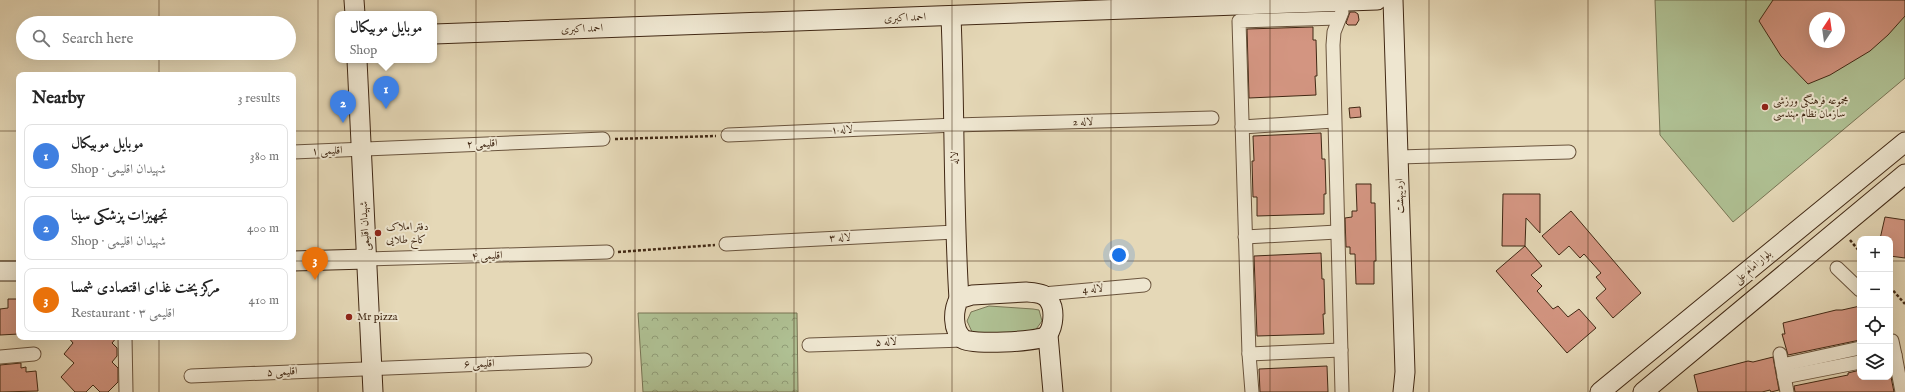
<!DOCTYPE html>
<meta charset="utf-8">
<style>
:root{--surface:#fff;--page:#f6f6f6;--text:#222;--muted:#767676;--line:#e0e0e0;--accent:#0b8043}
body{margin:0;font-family:"IM FELL English",Amiri,serif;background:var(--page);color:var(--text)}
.controls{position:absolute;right:12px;bottom:12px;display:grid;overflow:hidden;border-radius:8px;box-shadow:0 4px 16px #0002}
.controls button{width:36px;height:36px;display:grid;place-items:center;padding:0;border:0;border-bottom:1px solid var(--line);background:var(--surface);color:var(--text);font:20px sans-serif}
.compass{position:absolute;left:1809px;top:12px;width:36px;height:36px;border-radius:50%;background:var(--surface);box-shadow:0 4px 16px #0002;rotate:13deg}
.you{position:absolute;left:1119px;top:255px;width:14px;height:14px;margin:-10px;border:3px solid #fff;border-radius:50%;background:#1a73e8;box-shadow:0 0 0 6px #1a73e833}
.badge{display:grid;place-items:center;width:26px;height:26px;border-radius:50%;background:var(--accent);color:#fff;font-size:13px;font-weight:700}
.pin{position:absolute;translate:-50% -33px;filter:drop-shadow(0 1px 2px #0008)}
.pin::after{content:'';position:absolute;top:21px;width:14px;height:12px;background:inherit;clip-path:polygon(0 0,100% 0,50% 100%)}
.popup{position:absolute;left:335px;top:11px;width:102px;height:52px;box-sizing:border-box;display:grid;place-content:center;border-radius:8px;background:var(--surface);filter:drop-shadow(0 1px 3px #0005);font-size:13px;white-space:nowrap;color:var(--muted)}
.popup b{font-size:15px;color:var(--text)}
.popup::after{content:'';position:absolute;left:50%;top:100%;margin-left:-8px;border:8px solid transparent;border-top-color:var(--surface)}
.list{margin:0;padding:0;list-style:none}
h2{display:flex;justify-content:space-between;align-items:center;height:52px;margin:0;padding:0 16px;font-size:17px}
h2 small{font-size:13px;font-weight:400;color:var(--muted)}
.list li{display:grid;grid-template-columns:26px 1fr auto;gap:12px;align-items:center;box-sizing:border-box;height:64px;margin:0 8px 8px;padding:0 8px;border:1px solid var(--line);border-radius:8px}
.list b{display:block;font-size:15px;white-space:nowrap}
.list p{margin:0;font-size:13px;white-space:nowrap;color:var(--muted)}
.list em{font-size:13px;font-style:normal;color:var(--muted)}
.icon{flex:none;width:22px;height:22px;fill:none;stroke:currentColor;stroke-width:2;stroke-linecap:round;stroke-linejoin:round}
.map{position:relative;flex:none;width:1905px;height:392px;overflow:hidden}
.search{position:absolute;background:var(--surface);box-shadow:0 4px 16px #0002;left:16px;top:16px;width:280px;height:44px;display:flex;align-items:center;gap:10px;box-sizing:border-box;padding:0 14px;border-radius:22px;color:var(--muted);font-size:15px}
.panel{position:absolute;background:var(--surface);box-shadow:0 4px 16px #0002;left:16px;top:72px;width:280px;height:268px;border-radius:8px}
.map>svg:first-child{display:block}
.green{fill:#afc093;stroke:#787454;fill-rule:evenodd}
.forest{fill:url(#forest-crowns);stroke:#787454}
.building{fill:#d39581;stroke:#412814;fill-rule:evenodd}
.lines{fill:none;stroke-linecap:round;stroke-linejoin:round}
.street-casing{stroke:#6a543d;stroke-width:15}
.secondary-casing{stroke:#412814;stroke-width:21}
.path{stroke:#412814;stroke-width:2.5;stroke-dasharray:3 2;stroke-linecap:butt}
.street{stroke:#eee6d0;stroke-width:13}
.secondary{stroke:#eee6d0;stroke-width:19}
.grid{fill:none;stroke:#412814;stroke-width:1;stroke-opacity:0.55}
.poi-dot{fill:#8f2418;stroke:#eee6d0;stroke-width:1.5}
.labels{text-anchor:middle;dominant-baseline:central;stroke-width:4;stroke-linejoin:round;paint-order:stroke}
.street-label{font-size:11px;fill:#412814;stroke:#eee6d0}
.poi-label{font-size:11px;fill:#412814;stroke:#eee6d0;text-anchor:start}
</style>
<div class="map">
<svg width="1905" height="392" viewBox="0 0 1905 392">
<defs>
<pattern id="forest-crowns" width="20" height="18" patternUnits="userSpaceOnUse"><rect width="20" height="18" fill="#afc093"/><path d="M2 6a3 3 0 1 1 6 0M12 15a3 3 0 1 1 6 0" fill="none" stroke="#909c77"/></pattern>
</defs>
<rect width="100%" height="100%" fill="#e5d8b7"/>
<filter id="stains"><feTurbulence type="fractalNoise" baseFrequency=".005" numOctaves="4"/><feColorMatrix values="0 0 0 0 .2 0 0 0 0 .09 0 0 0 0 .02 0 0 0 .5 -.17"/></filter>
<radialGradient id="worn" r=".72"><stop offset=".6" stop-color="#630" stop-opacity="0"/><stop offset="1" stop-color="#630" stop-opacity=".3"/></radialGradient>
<g class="green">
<path d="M1655,0H1905V78L1733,222L1660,135ZM1815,18H1839V42H1815Z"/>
<polygon points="989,306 1033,309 1039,310 1042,321 1034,332 973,334 967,321 971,312"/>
</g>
<polygon class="forest" points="638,313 797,313 798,392 643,392"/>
<g class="building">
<path d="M1773,0H1905V16L1888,35L1870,51L1830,75L1808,84L1781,56L1759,21ZM1815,18H1839V42H1815Z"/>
<polygon points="1350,12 1355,12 1358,14 1359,20 1356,25 1348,25 1346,23"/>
<polygon points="1313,27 1313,40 1316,40 1317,76 1315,76 1316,95 1249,98 1247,29"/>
<polygon points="1360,107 1361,117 1350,118 1349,108"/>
<polygon points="1321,133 1322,159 1325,159 1326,194 1324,194 1324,214 1257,216 1257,197 1253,197 1252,161 1254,161 1253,136"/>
<polygon points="1356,184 1371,184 1371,203 1375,203 1376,261 1374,261 1374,284 1356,284 1355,254 1350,254 1350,247 1346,247 1345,218 1352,217 1352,211 1357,211"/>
<polygon points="1503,194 1540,194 1540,233 1526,218 1525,246 1542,266 1531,275 1542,286 1537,291 1553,309 1558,306 1568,317 1579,309 1596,328 1567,353 1496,271 1525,246 1502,246"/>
<polygon points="1571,211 1641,293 1613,318 1596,298 1606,289 1596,277 1601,273 1584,254 1580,258 1569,246 1559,255 1542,236"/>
<polygon points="1885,217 1905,220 1905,258 1890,256 1890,239 1880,239"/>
<polygon points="1321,253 1322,279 1324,279 1325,314 1323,314 1324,334 1257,336 1254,256"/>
<polygon points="8,299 18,299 19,334 0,335 0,309 8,308"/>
<polygon points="1860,306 1860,340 1788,355 1782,334 1785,334 1783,323 1836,310 1842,310"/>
<polygon points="68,337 117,337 112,343 117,348 117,356 112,362 118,368 118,382 108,392 100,392 93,385 86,392 75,392 61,377 74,363 64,354 73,343"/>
<polygon points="1773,357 1779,390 1771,392 1770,390 1762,392 1698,392 1694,375 1748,361 1753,362"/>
<polygon points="21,363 21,368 26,367 26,372 36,371 38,391 0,392 0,365"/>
<polygon points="1327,366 1328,392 1260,392 1259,369"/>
<polygon points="1860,370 1860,377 1891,377 1894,392 1795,392 1794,386 1848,375 1848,373"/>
</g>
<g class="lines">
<g class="street-casing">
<g id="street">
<polyline points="1342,12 1334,32 1333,45 1342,392"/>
<polyline points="1242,127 1334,121"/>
<polyline points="728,135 955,125 1212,118"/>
<polyline points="293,152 603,139"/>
<polyline points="1399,157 1569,152"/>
<polyline points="1245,237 1337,232"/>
<polyline points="726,244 955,232"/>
<polyline points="367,259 607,252"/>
<polyline points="1837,268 1860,290"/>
<polyline points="1043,294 1144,285"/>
<polyline points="125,337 126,392"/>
<polyline points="1890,341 1892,341 1895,355 1890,356"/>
<polyline points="809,345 964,340"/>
<polyline points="1249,354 1341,350"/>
<polyline points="1780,354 1787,392"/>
<polyline points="1895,355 1902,392"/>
<polyline points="0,357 34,354"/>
<polyline points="1782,365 1860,348"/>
<polyline points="191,376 585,360"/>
<polyline points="1784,377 1860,362"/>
<polyline points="1252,392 1249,354 1239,21 1339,18"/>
</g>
</g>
<g class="secondary-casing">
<g id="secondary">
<polyline points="354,0 355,14"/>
<polyline points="1393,0 1405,372 1403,392"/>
<path d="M951,17C955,111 953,205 959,299"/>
<polyline points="434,34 1377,0"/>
<polyline points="357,60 373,392"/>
<polyline points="293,261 367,259"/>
<polyline points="0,271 19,271"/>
<path d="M1026,292C1039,293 1048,293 1052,307C1054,315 1053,330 1046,336C1038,342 970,345 963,339C952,330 953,310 959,299L972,295Z"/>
<polyline points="1048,335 1053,392"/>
<polyline points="1600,392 1905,142"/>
<polyline points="1643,392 1905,174"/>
</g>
</g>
<g class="path">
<polyline points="615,139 716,136"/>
<polyline points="1850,240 1860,252"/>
<polyline points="618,252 715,245"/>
<polyline points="1890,287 1905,304"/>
</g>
<use href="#street" class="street"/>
<use href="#secondary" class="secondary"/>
</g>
<path class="grid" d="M159,0V23M318,0V392M476,0V392M635,0V392M794,0V392M952,0V392M1111,0V392M1270,0V392M1429,0V392M1588,0V392M1746,0V392M159,53V75M0,131H19M293,131H1905M0,261H19M293,261H1860M1890,261H1905M159,337V392"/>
<g class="poi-dot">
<circle cx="1765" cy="107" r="4"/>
<circle cx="378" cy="233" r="4"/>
<circle cx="349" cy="317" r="4"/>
</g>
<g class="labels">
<g class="street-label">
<text transform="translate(905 18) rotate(-2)">احمد اکبری</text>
<text transform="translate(582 29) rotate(-2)">احمد اکبری</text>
<text transform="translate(1083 122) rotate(-2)">لاله 2</text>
<text transform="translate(842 130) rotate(-3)">لاله ۱</text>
<text transform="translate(482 144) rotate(-3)">اقلیمی ۲</text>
<text transform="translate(327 151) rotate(-2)">اقلیمی ۱</text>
<text transform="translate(955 158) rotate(-90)">لاله</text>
<text transform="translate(1400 196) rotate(-92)">اردیبهشت</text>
<text transform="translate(365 226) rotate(-93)">شهیدان اقلیمی</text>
<text transform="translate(840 238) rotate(-3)">لاله ۳</text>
<text transform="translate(487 256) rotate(-2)">اقلیمی ۴</text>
<text transform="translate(1753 267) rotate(-40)">بلوار امام علی</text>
<text transform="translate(1093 289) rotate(-5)">لاله 4</text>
<text transform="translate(886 342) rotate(-2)">لاله ۵</text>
<text transform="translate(479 364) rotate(-2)">اقلیمی ۶</text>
<text transform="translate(282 372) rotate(-3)">اقلیمی ۵</text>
</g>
<g class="poi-label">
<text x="1773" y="101">مجموعه فرهنگی ورزشی<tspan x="1773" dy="13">سازمان نظام مهندسی</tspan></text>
<text x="386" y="227">دفتر املاک<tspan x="386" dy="13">کاخ طلایی</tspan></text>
<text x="357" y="317">Mr pizza</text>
</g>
</g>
<rect width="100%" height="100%" filter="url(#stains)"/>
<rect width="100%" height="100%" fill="url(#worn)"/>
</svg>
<div class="controls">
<button>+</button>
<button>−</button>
<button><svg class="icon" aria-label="locate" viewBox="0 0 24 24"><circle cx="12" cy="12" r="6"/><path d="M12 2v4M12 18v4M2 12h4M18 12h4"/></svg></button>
<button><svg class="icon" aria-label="layers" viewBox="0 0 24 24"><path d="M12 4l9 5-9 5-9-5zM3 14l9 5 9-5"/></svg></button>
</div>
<svg class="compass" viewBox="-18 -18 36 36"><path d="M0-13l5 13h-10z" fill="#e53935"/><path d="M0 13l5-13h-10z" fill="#767676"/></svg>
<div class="you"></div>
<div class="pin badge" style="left:386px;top:109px;background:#3f7fe0">1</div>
<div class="popup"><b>موبایل موبیکال</b>Shop</div>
<div class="pin badge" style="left:343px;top:123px;background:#3f7fe0">2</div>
<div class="pin badge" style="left:315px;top:280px;background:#e8710a">3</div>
<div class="search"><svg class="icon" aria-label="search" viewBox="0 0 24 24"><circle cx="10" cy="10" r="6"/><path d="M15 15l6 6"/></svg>Search here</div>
<section class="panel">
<h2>Nearby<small>3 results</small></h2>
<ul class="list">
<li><span class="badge" style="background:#3f7fe0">1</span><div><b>موبایل موبیکال</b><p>Shop · شهیدان اقلیمی</p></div><em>380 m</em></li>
<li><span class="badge" style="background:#3f7fe0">2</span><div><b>تجهیزات پزشکی سینا</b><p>Shop · شهیدان اقلیمی</p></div><em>400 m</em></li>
<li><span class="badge" style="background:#e8710a">3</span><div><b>مرکز پخت غذای اقتصادی شمسا</b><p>Restaurant · اقلیمی ۳</p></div><em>410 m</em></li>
</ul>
</section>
</div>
